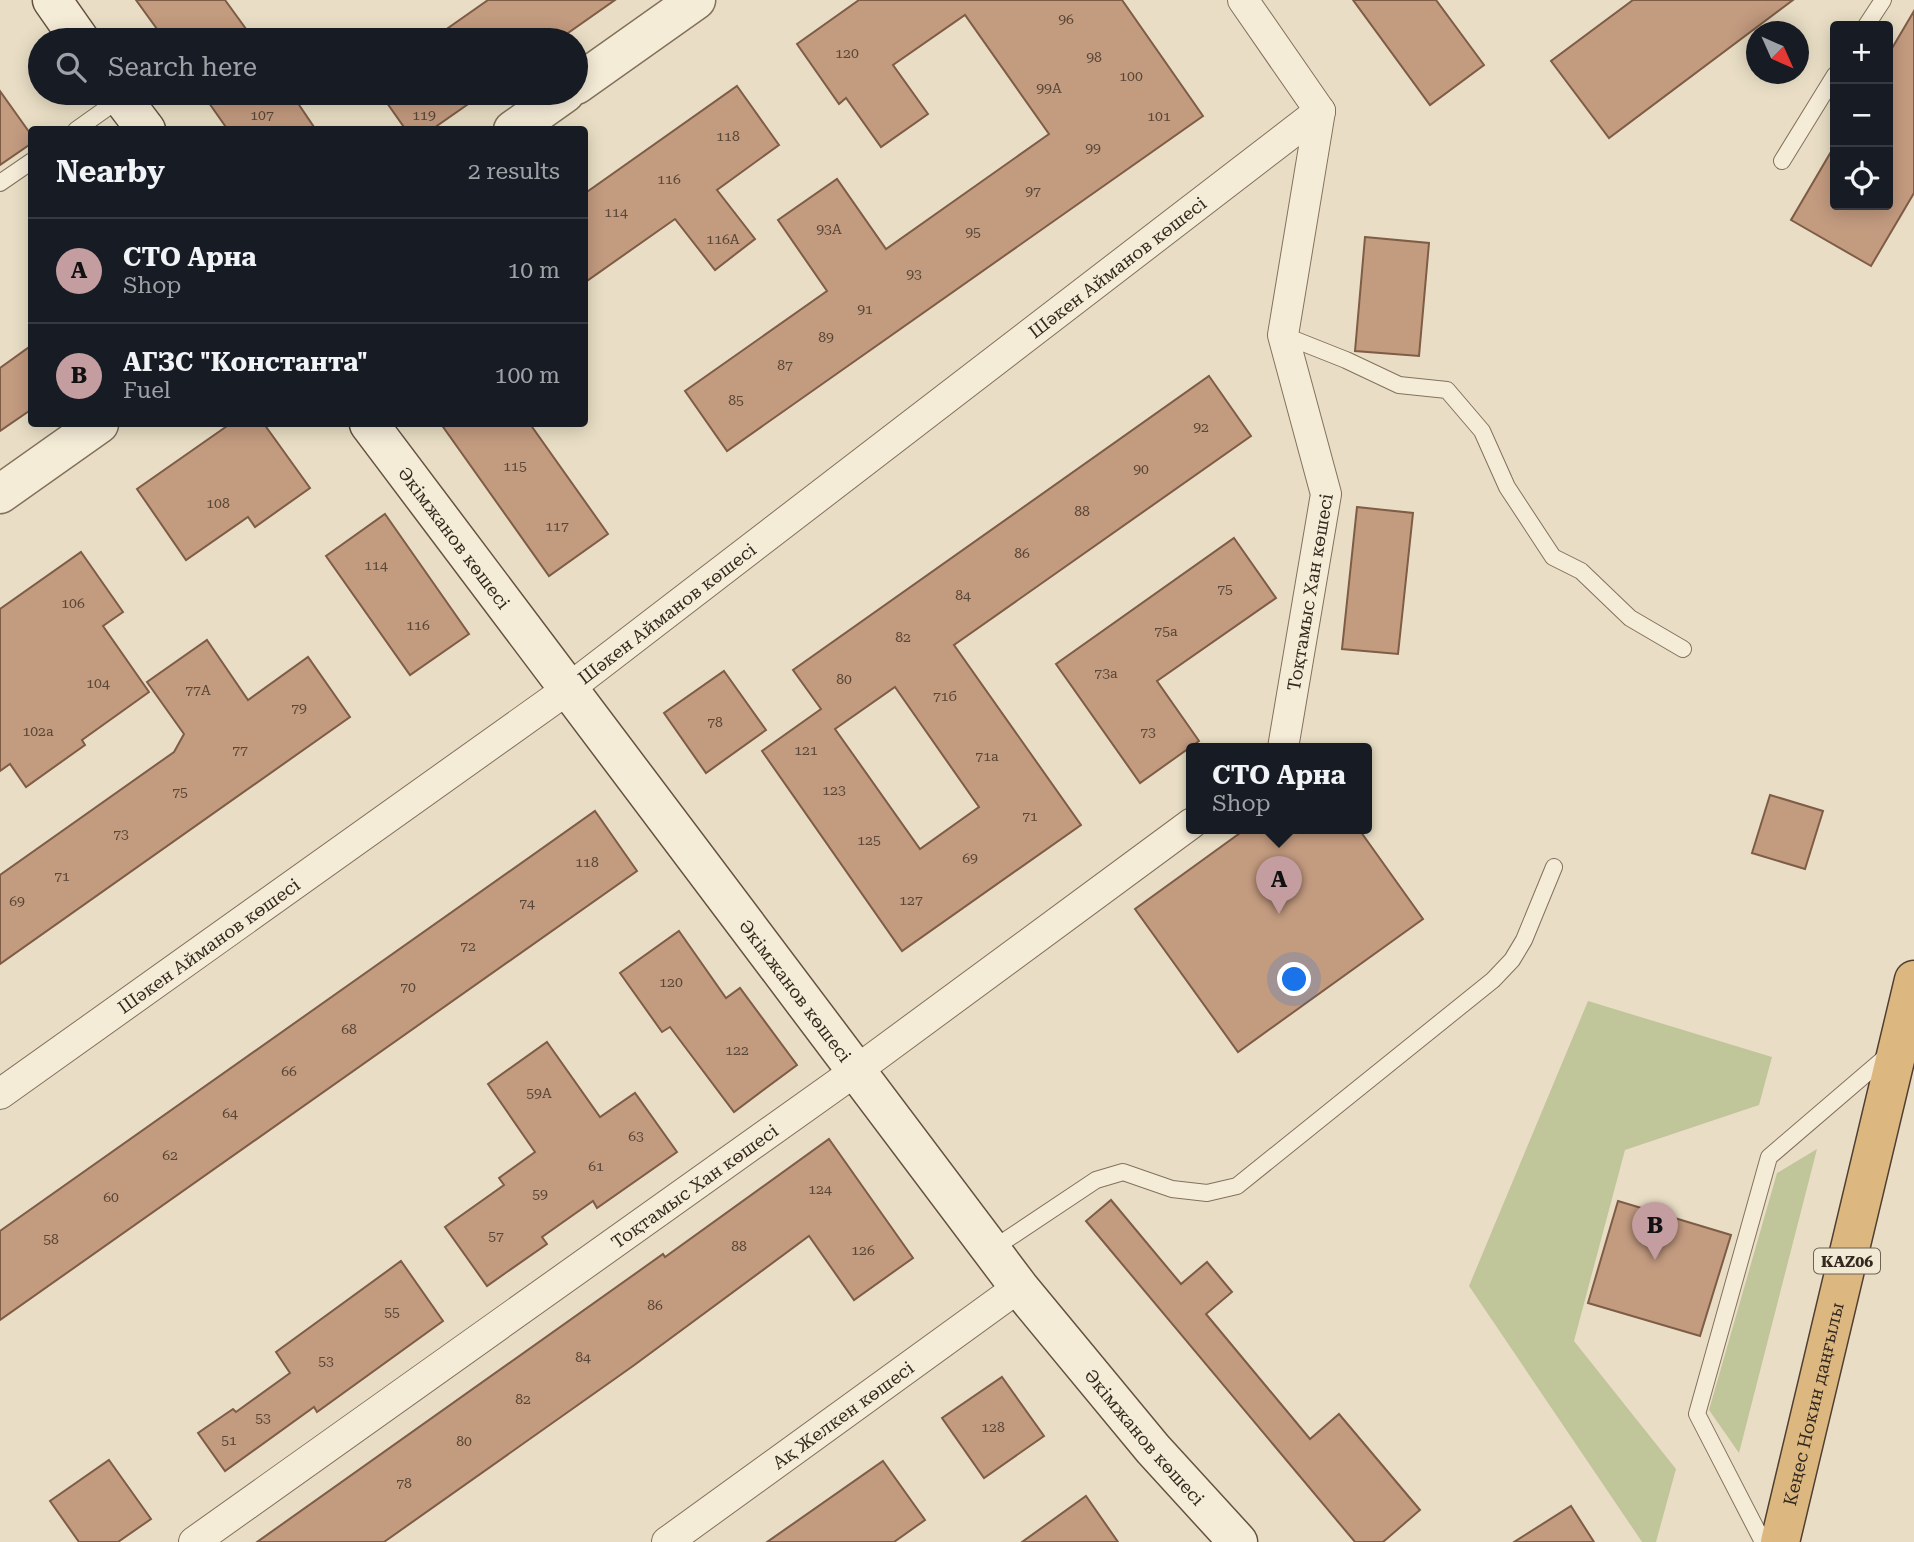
<!DOCTYPE html>
<meta charset="utf-8">
<style>
:root{--surface:#171b24;--page:#242831;--text:#f1f3f6;--muted:#9ea1a6;--line:#363941;--accent:#c39d9f}
body{margin:0;font-family:"Roboto Serif",serif;background:var(--page);color:var(--text)}
.controls{position:absolute;right:21px;top:21px;display:grid;overflow:hidden;border-radius:7px;box-shadow:0 4px 18px #0003}
.controls button{width:63px;height:63px;display:grid;place-items:center;padding:0;border:0;border-bottom:2px solid var(--line);background:var(--surface);color:var(--text);font:35px sans-serif}
.compass{position:absolute;left:1746px;top:21px;width:63px;height:63px;border-radius:50%;background:var(--surface);box-shadow:0 4px 18px #0003;rotate:135deg}
.you{position:absolute;left:1295px;top:980px;width:24px;height:24px;margin:-18px;border:5px solid #fff;border-radius:50%;background:#1a73e8;box-shadow:0 0 0 10px #1a73e833}
.badge{display:grid;place-items:center;width:46px;height:46px;border-radius:50%;background:var(--accent);color:#111;font-size:23px;font-weight:700}
.pin{position:absolute;translate:-50% -58px;filter:drop-shadow(0 2px 4px #0008)}
.pin::after{content:'';position:absolute;top:37px;width:24px;height:21px;background:inherit;clip-path:polygon(0 0,100% 0,50% 100%)}
.popup{position:absolute;left:1186px;top:743px;width:186px;height:91px;box-sizing:border-box;display:grid;place-content:center;border-radius:7px;background:var(--surface);filter:drop-shadow(0 2px 5px #0005);font-size:23px;white-space:nowrap;color:var(--muted)}
.popup b{font-size:26px;color:var(--text)}
.popup::after{content:'';position:absolute;left:50%;top:100%;margin-left:-14px;border:14px solid transparent;border-top-color:var(--surface)}
.list{margin:0;padding:0;list-style:none}
h2{display:flex;justify-content:space-between;align-items:center;height:91px;margin:0;padding:0 28px;font-size:30px}
h2 small{font-size:23px;font-weight:400;color:var(--muted)}
.list li{display:grid;grid-template-columns:46px 1fr auto;gap:21px;align-items:center;box-sizing:border-box;height:105px;padding:0 28px;border-top:2px solid var(--line)}
.list b{display:block;font-size:26px;white-space:nowrap}
.list p{margin:0;font-size:23px;white-space:nowrap;color:var(--muted)}
.list em{font-size:23px;font-style:normal;color:var(--muted)}
.icon{flex:none;width:38px;height:38px;fill:none;stroke:currentColor;stroke-width:2;stroke-linecap:round;stroke-linejoin:round}
.map{position:relative;flex:none;width:1914px;height:1542px;overflow:hidden}
.search{position:absolute;background:var(--surface);box-shadow:0 4px 18px #0003;left:28px;top:28px;width:560px;height:77px;display:flex;align-items:center;gap:18px;box-sizing:border-box;padding:0 24px;border-radius:38px;color:var(--muted);font-size:26px}
.panel{position:absolute;background:var(--surface);box-shadow:0 4px 18px #0003;left:28px;top:126px;width:560px;height:301px;border-radius:7px}
.map>svg:first-child{display:block}
.green{fill:#c0c69a}
.building{fill:#c39b7f;stroke:#7e5c46;stroke-width:2;fill-rule:evenodd}
.lines{fill:none;stroke-linecap:round;stroke-linejoin:round}
.service-casing{stroke:#82715d;stroke-width:18}
.minor-casing{stroke:#82715d;stroke-width:32}
.tertiary-casing{stroke:#82715d;stroke-width:41}
.secondary-casing{stroke:#645240;stroke-width:41}
.trunk-casing{stroke:#503f31;stroke-width:41}
.service{stroke:#f5ecd7;stroke-width:16}
.minor{stroke:#f5ecd7;stroke-width:30}
.tertiary{stroke:#f5ecd7;stroke-width:38}
.secondary{stroke:#f5ecd7;stroke-width:38}
.trunk{stroke:#dcb880;stroke-width:38}
.labels{text-anchor:middle;dominant-baseline:central;stroke-width:5;stroke-linejoin:round;paint-order:stroke}
.number-label{font-size:14px;fill:#584637}
.shield{fill:#f1e9d4;stroke:#6d6355;stroke-width:2}
.shield-label{font-size:16px;font-weight:bold;fill:#34291f}
.street-label{font-size:18px;fill:#34291f;stroke:#f1e9d4}
</style>
<div class="map">
<svg width="1914" height="1542" viewBox="0 0 1914 1542">
<rect width="100%" height="100%" fill="#e9dec5"/>
<g class="green">
<polygon points="1588,1001 1772,1057 1759,1105 1625,1150 1574,1341 1676,1469 1656,1542 1642,1542 1469,1286"/>
<polygon points="1817,1149 1739,1453 1709,1410 1777,1173"/>
</g>
<g class="building">
<polygon points="136,0 225,0 254,40 165,40"/>
<polygon points="488,0 615,0 558,40 431,40"/>
<polygon points="859,0 1122,0 1203,116 727,451 685,391 827,291 778,220 837,179 886,249 1049,134 965,15 893,65 928,114 881,147 846,98 839,104 797,44"/>
<polygon points="1353,0 1436,0 1484,65 1430,105"/>
<polygon points="1633,0 1793,0 1609,138 1551,61"/>
<polygon points="1914,11 1914,193 1871,266 1791,220 1835,145 1835,205 1888,205 1888,55"/>
<polygon points="737,86 779,145 717,190 755,239 715,270 675,219 584,283 584,194"/>
<polygon points="0,91 32,136 32,143 0,165"/>
<polygon points="202,93 291,93 316,130 228,130"/>
<polygon points="380,93 484,93 431,130 406,130"/>
<polygon points="1365,237 1429,243 1419,356 1355,351"/>
<polygon points="32,345 32,409 0,431 0,368"/>
<path d="M1209,376L1251,436L954,645L1081,825L902,951L762,751L821,709L793,670ZM895,687L979,807L920,849L835,729Z"/>
<polygon points="230,424 264,424 310,488 255,527 248,517 186,560 137,489"/>
<polygon points="441,424 530,424 608,534 549,576"/>
<polygon points="1357,507 1413,513 1398,654 1342,649"/>
<polygon points="385,514 469,634 410,675 326,556"/>
<polygon points="1234,538 1276,598 1157,681 1199,741 1140,783 1056,664"/>
<polygon points="81,552 123,612 103,626 149,692 82,740 85,745 26,787 10,764 0,771 0,609"/>
<polygon points="207,640 248,700 308,657 350,717 0,964 0,875 174,752 184,734 147,682"/>
<polygon points="724,671 766,730 706,773 664,713"/>
<polygon points="1770,795 1823,811 1805,869 1752,853"/>
<polygon points="595,811 637,871 0,1320 0,1231"/>
<polygon points="1247,828 1358,828 1423,919 1238,1052 1135,909"/>
<polygon points="679,931 726,998 740,988 797,1065 734,1112 670,1027 662,1032 620,973"/>
<polygon points="547,1042 600,1117 635,1093 677,1152 597,1208 593,1201 542,1237 547,1244 487,1286 445,1227 504,1185 499,1178 535,1152 488,1084"/>
<polygon points="829,1139 913,1258 854,1300 809,1236 633,1366 384,1542 257,1542 663,1254 665,1257"/>
<polygon points="1111,1200 1181,1284 1207,1262 1232,1292 1206,1314 1310,1439 1339,1414 1420,1510 1383,1542 1355,1542 1086,1221"/>
<polygon points="1618,1201 1731,1235 1700,1336 1588,1303"/>
<polygon points="401,1261 443,1321 317,1412 314,1407 225,1471 198,1433 233,1409 236,1412 290,1373 276,1352"/>
<polygon points="1002,1377 1044,1436 984,1478 942,1418"/>
<polygon points="109,1460 151,1519 118,1542 79,1542 50,1501"/>
<polygon points="883,1461 925,1520 894,1542 767,1542"/>
<polygon points="1086,1496 1118,1542 1022,1542"/>
<polygon points="1571,1506 1594,1542 1514,1542"/>
</g>
<g class="lines">
<g class="service-casing">
<g id="service">
<polyline points="1866,26 1883,0"/>
<polyline points="76,130 121,98"/>
<polyline points="1782,161 1835,75"/>
<polyline points="0,183 32,161"/>
<polyline points="1283,335 1346,360 1399,385 1447,390 1482,431 1507,487 1553,557 1581,571 1630,618 1683,649"/>
<polyline points="991,1250 1096,1180 1123,1172 1172,1189 1207,1193 1237,1186 1493,980 1512,960 1524,940 1554,867"/>
<polyline points="1763,1542 1697,1414 1769,1157 1888,1055"/>
</g>
</g>
<g class="minor-casing">
<g id="minor">
<polyline points="1243,0 1320,111"/>
<path id="s1" d="M1283,748L1326,494L1283,335L1320,111"/>
<path id="s2" d="M0,1094L568,689L1320,111"/>
<path id="s3" d="M194,1542L857,1070L1192,823"/>
<path id="s4" d="M667,1542L1019,1287"/>
</g>
</g>
<g class="tertiary-casing">
<g id="tertiary">
<polyline points="576,85 696,0"/>
<polyline points="513,130 565,93"/>
<polyline points="0,494 99,424"/>
</g>
</g>
<g class="secondary-casing">
<g id="secondary">
<polyline points="52,0 80,40"/>
<polyline points="118,93 146,130"/>
<path id="s5" d="M369,424L1019,1287L1153,1449L1238,1542"/>
</g>
</g>
<g class="trunk-casing">
<g id="trunk">
<path id="s6" d="M1780,1542L1914,980"/>
</g>
</g>
<use href="#service" class="service"/>
<use href="#minor" class="minor"/>
<use href="#tertiary" class="tertiary"/>
<use href="#secondary" class="secondary"/>
<use href="#trunk" class="trunk"/>
</g>
<g class="labels">
<g class="number-label">
<text x="1066" y="19">96</text>
<text x="847" y="53">120</text>
<text x="1094" y="57">98</text>
<text x="1131" y="76">100</text>
<text x="1049" y="88">99А</text>
<text x="262" y="115">107</text>
<text x="424" y="115">119</text>
<text x="1159" y="116">101</text>
<text x="728" y="136">118</text>
<text x="1093" y="148">99</text>
<text x="669" y="179">116</text>
<text x="1033" y="191">97</text>
<text x="616" y="212">114</text>
<text x="829" y="229">93А</text>
<text x="973" y="232">95</text>
<text x="723" y="239">116А</text>
<text x="914" y="274">93</text>
<text x="865" y="309">91</text>
<text x="826" y="337">89</text>
<text x="785" y="365">87</text>
<text x="736" y="400">85</text>
<text x="1201" y="427">92</text>
<text x="515" y="466">115</text>
<text x="1141" y="469">90</text>
<text x="218" y="503">108</text>
<text x="1082" y="511">88</text>
<text x="557" y="526">117</text>
<text x="1022" y="553">86</text>
<text x="376" y="565">114</text>
<text x="1225" y="589">75</text>
<text x="963" y="595">84</text>
<text x="73" y="603">106</text>
<text x="418" y="625">116</text>
<text x="1166" y="631">75а</text>
<text x="903" y="637">82</text>
<text x="1106" y="673">73а</text>
<text x="844" y="679">80</text>
<text x="98" y="683">104</text>
<text x="198" y="690">77А</text>
<text x="945" y="696">71б</text>
<text x="299" y="708">79</text>
<text x="715" y="722">78</text>
<text x="38" y="731">102а</text>
<text x="1148" y="732">73</text>
<text x="240" y="750">77</text>
<text x="806" y="750">121</text>
<text x="987" y="756">71а</text>
<text x="834" y="790">123</text>
<text x="180" y="792">75</text>
<text x="1030" y="816">71</text>
<text x="121" y="834">73</text>
<text x="869" y="840">125</text>
<text x="970" y="858">69</text>
<text x="587" y="862">118</text>
<text x="62" y="876">71</text>
<text x="911" y="900">127</text>
<text x="17" y="901">69</text>
<text x="527" y="903">74</text>
<text x="468" y="946">72</text>
<text x="671" y="982">120</text>
<text x="408" y="987">70</text>
<text x="349" y="1029">68</text>
<text x="737" y="1050">122</text>
<text x="289" y="1071">66</text>
<text x="539" y="1093">59А</text>
<text x="230" y="1113">64</text>
<text x="636" y="1136">63</text>
<text x="170" y="1155">62</text>
<text x="596" y="1166">61</text>
<text x="820" y="1189">124</text>
<text x="540" y="1194">59</text>
<text x="111" y="1197">60</text>
<text x="496" y="1236">57</text>
<text x="51" y="1239">58</text>
<text x="739" y="1246">88</text>
<text x="863" y="1250">126</text>
<text x="655" y="1305">86</text>
<text x="392" y="1312">55</text>
<text x="583" y="1357">84</text>
<text x="326" y="1361">53</text>
<text x="523" y="1399">82</text>
<text x="263" y="1418">53</text>
<text x="993" y="1427">128</text>
<text x="229" y="1440">51</text>
<text x="464" y="1441">80</text>
<text x="404" y="1483">78</text>
</g>
<rect class="shield" x="1814" y="1248.5" width="66" height="25" rx="5"/>
<g class="shield-label">
<text x="1847" y="1261">KАZ06</text>
</g>
<g class="street-label">
<text stroke="none"><textPath href="#s2" startOffset="1390">Шәкен Айманов көшесі</textPath></text>
<text stroke="none"><textPath href="#s5" startOffset="142">Әкімжанов көшесі</textPath></text>
<text stroke="none"><textPath href="#s1" startOffset="158">Тоқтамыс Хан көшесі</textPath></text>
<text stroke="none"><textPath href="#s2" startOffset="822">Шәкен Айманов көшесі</textPath></text>
<text stroke="none"><textPath href="#s2" startOffset="256">Шәкен Айманов көшесі</textPath></text>
<text stroke="none"><textPath href="#s5" startOffset="709">Әкімжанов көшесі</textPath></text>
<text stroke="none"><textPath href="#s3" startOffset="614">Тоқтамыс Хан көшесі</textPath></text>
<text stroke="none"><textPath href="#s6" startOffset="142">Кеңес Нокин даңғылы</textPath></text>
<text stroke="none"><textPath href="#s4" startOffset="217">Ақ Желкен көшесі</textPath></text>
<text stroke="none"><textPath href="#s5" startOffset="1276">Әкімжанов көшесі</textPath></text>
</g>
</g>
</svg>
<div class="controls">
<button>+</button>
<button>−</button>
<button><svg class="icon" aria-label="locate" viewBox="0 0 24 24"><circle cx="12" cy="12" r="6"/><path d="M12 2v4M12 18v4M2 12h4M18 12h4"/></svg></button>
</div>
<svg class="compass" viewBox="-18 -18 36 36"><path d="M0-13l5 13h-10z" fill="#e53935"/><path d="M0 13l5-13h-10z" fill="#9ea1a6"/></svg>
<div class="you"></div>
<div class="pin badge" style="left:1279px;top:914px">A</div>
<div class="popup"><b>СТО Арна</b>Shop</div>
<div class="pin badge" style="left:1655px;top:1260px">B</div>
<div class="search"><svg class="icon" aria-label="search" viewBox="0 0 24 24"><circle cx="10" cy="10" r="6"/><path d="M15 15l6 6"/></svg>Search here</div>
<section class="panel">
<h2>Nearby<small>2 results</small></h2>
<ul class="list">
<li><span class="badge">A</span><div><b>СТО Арна</b><p>Shop</p></div><em>10 m</em></li>
<li><span class="badge">B</span><div><b>АГЗС &quot;Константа&quot;</b><p>Fuel</p></div><em>100 m</em></li>
</ul>
</section>
</div>
